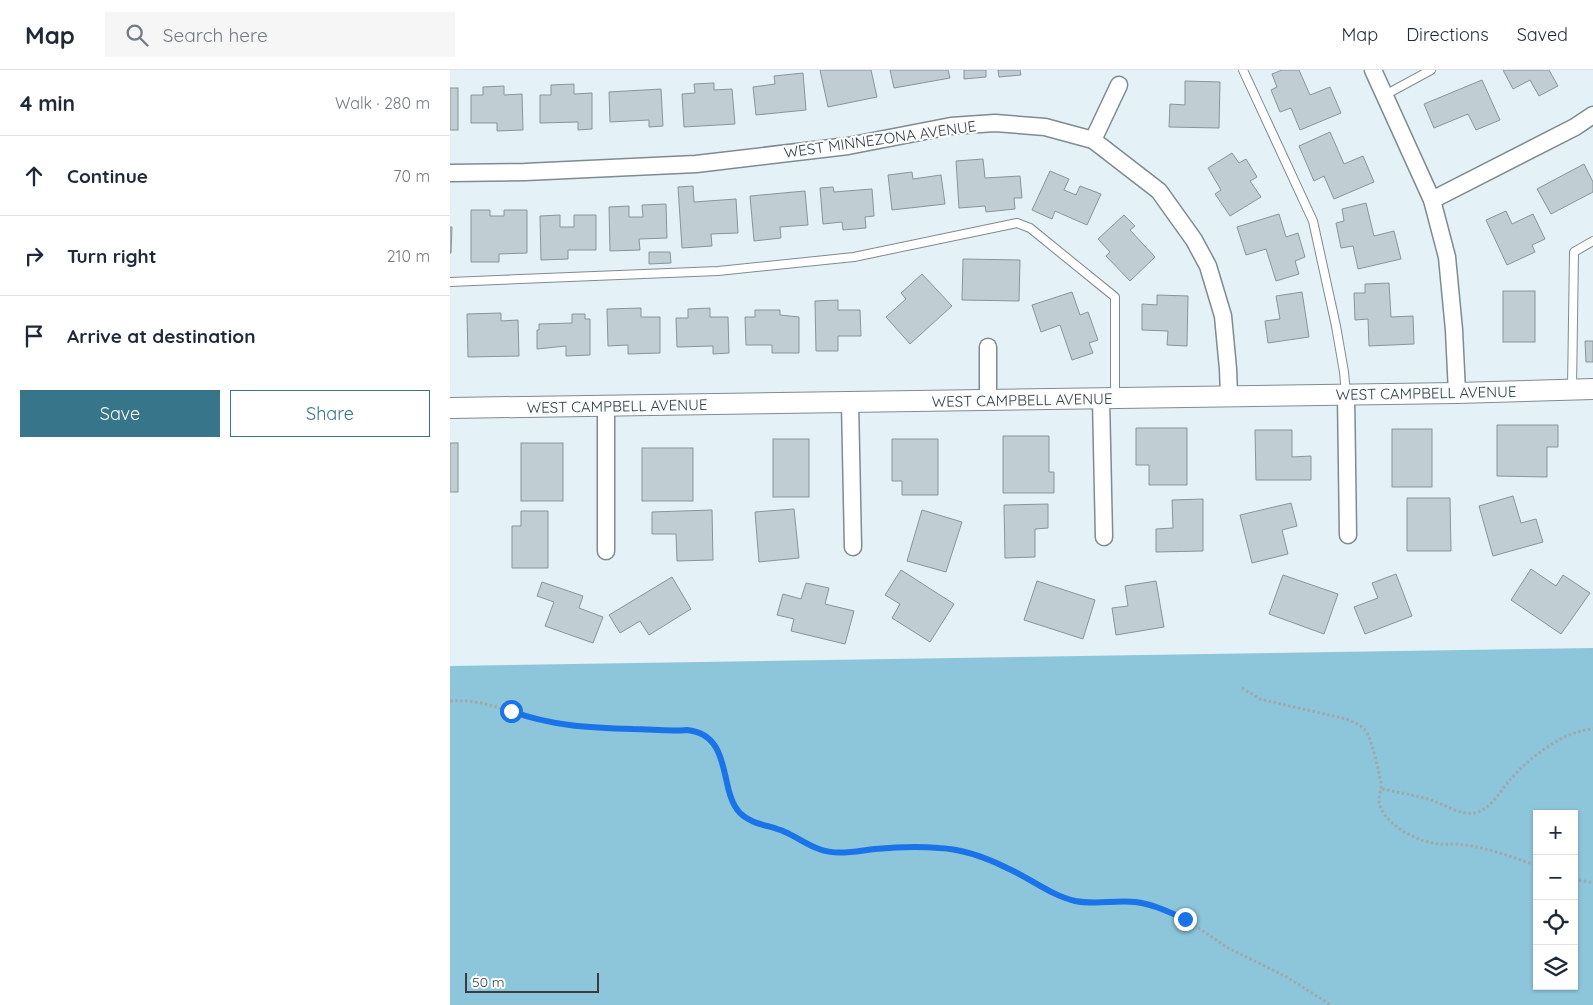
<!DOCTYPE html>
<meta charset="utf-8">
<style>
:root{--surface:#fff;--page:#f6f6f7;--text:#1f2937;--muted:#747a83;--line:#e0e1e3;--accent:#37758a}
body{margin:0;font-family:Quicksand,sans-serif;background:var(--page);color:var(--text)}
.controls{position:absolute;right:15px;bottom:15px;display:grid;overflow:hidden;border-radius:0px;box-shadow:0 1px 4px #0004}
.controls button{width:45px;height:45px;display:grid;place-items:center;padding:0;border:0;border-bottom:1px solid var(--line);background:var(--surface);color:var(--text);font:25px sans-serif}
.scale{position:absolute;left:15px;bottom:12px;width:134px;box-sizing:border-box;padding-left:5px;border:2px solid #383e40;border-top:0;font-size:14px;line-height:18px;white-space:nowrap;color:#383e40;-webkit-text-stroke:4px #fafdfe;paint-order:stroke}
.stop{position:absolute;width:15px;height:15px;margin:-11px;border:4px solid #1a73e8;border-radius:50%;background:#fff}
.stop.end{background:#1a73e8;border-color:#fff;box-shadow:0 1px 5px #0008}
.list{margin:0;padding:0;list-style:none}
h2{display:flex;justify-content:space-between;align-items:center;height:65px;margin:0;padding:0 20px;font-size:21px}
h2 small{font-size:16px;font-weight:400;color:var(--muted)}
.list li{display:grid;grid-template-columns:32px 1fr auto;gap:15px;align-items:center;box-sizing:border-box;height:80px;padding:0 20px;border-top:1px solid var(--line)}
.list b{display:block;font-size:19px;white-space:nowrap}
.list em{font-size:16px;font-style:normal;color:var(--muted)}
.actions{display:flex;gap:10px;padding:15px 20px}
.actions a{flex:1;padding:11px 0;border:1px solid var(--accent);border-radius:0px;text-align:center;font-size:18px;color:var(--accent)}
.actions .main{background:var(--accent);color:#fff}
.icon{flex:none;width:28px;height:28px;fill:none;stroke:currentColor;stroke-width:2;stroke-linecap:round;stroke-linejoin:round}
.map{position:relative;flex:none;width:1143px;height:935px;overflow:hidden}
header{display:flex;align-items:center;gap:30px;box-sizing:border-box;height:70px;padding:0 25px;background:var(--surface);border-bottom:1px solid var(--line)}
header strong{font-size:24px}
nav{display:flex;gap:28px;margin-inline-start:auto;font-size:18px}
.search{width:350px;height:45px;background:var(--page);display:flex;align-items:center;gap:12px;box-sizing:border-box;padding:0 18px;border-radius:0px;color:var(--muted);font-size:19px}
main{display:flex}
aside{flex:1;background:var(--surface)}
.map>svg:first-child{display:block}
.green{fill:#8dc6db;fill-rule:evenodd}
.building{fill:#c0ced3;stroke:#88959a}
.lines{fill:none;stroke-linecap:round;stroke-linejoin:round}
.service-casing{stroke:#7f8b90;stroke-width:10}
.minor-casing{stroke:#7f8b90;stroke-width:19}
.tertiary-casing{stroke:#7f8b90;stroke-width:22}
.path{stroke:#9ea9ac;stroke-width:3;stroke-dasharray:2.5 2.5;stroke-linecap:butt}
.service{stroke:#fff;stroke-width:8}
.minor{stroke:#fff;stroke-width:16}
.tertiary{stroke:#fff;stroke-width:20}
.route{stroke:#1a73e8;stroke-width:6}
.labels{text-anchor:middle;dominant-baseline:central;stroke-width:4.5;stroke-linejoin:round;paint-order:stroke}
.street-label{font-size:15px;fill:#383e40;stroke:#fafdfe}
</style>
<header>
<strong>Map</strong>
<div class="search"><svg class="icon" aria-label="search" viewBox="0 0 24 24"><circle cx="10" cy="10" r="6"/><path d="M15 15l6 6"/></svg>Search here</div>
<nav><a>Map</a><a>Directions</a><a>Saved</a></nav>
</header>
<main>
<aside>
<h2>4 min<small>Walk · 280 m</small></h2>
<ul class="list">
<li><svg class="icon" aria-label="ahead" viewBox="0 0 24 24"><path d="M12 20V5M6 11l6-6 6 6"/></svg><div><b>Continue</b></div><em>70 m</em></li>
<li><svg class="icon" aria-label="right" viewBox="0 0 24 24"><path d="M7 20v-9h11M14 6l5 5-5 5"/></svg><div><b>Turn right</b></div><em>210 m</em></li>
<li><svg class="icon" aria-label="arrive" viewBox="0 0 24 24"><path d="M6 21V4h12l-3 4 3 4H6"/></svg><div><b>Arrive at destination</b></div></li>
</ul>
<div class="actions"><a class="main">Save</a><a>Share</a></div>
</aside>
<div class="map">
<svg width="1143" height="935" viewBox="0 0 1143 935">
<rect width="100%" height="100%" fill="#e4f2f7"/>
<path class="green" d="M1143,578V935H0V596ZM1087,744H1124V916H1087Z"/>
<g class="building">
<polygon points="370,0 421,0 427,27 378,37"/>
<polygon points="440,0 498,0 500,8 444,18"/>
<polygon points="514,0 536,0 536,7 514,9"/>
<polygon points="548,0 570,0 571,5 549,7"/>
<polygon points="832,0 849,0 860,25 880,17 891,43 850,60 841,38 830,42 821,20 827,17 822,4"/>
<polygon points="1053,0 1099,0 1108,16 1089,26 1080,10 1063,19"/>
<polygon points="353,3 356,40 306,45 303,17 325,14 324,6"/>
<polygon points="1032,10 1050,50 1026,60 1018,44 984,58 974,34"/>
<polygon points="735,11 770,12 769,58 719,57 720,34 735,35"/>
<polygon points="264,13 264,20 282,19 285,54 234,57 232,24 245,23 244,14"/>
<polygon points="124,14 124,24 142,23 142,59 128,60 128,52 90,53 90,25 101,25 101,15"/>
<polygon points="54,16 54,25 72,24 73,60 47,61 47,53 21,53 21,25 33,25 33,17"/>
<rect x="0" y="18" width="8" height="42"/>
<polygon points="211,19 213,56 199,57 199,50 160,52 159,22"/>
<polygon points="880,62 894,94 913,86 924,112 884,129 874,106 864,111 849,76"/>
<polygon points="782,83 789,93 796,89 807,107 800,111 811,127 780,146 765,124 771,120 758,98"/>
<polygon points="533,89 535,108 570,106 572,128 564,128 565,139 536,142 535,136 509,138 506,91"/>
<polygon points="1134,94 1143,112 1143,122 1101,144 1087,119"/>
<polygon points="600,101 619,109 614,120 626,125 630,116 651,124 637,155 605,141 602,149 582,140"/>
<polygon points="462,102 463,109 491,105 495,134 442,140 438,105"/>
<polygon points="243,116 244,132 286,129 288,163 261,164 262,176 232,178 228,117"/>
<polygon points="383,117 384,122 422,119 424,146 415,147 416,158 393,160 392,152 373,154 370,118"/>
<polygon points="355,121 358,155 330,157 331,168 304,171 300,126"/>
<polygon points="916,133 924,166 944,161 951,189 908,199 903,176 891,178 886,153 894,151 892,139"/>
<polygon points="216,134 217,168 189,169 190,180 160,181 159,137 179,136 179,147 193,147 192,135"/>
<polygon points="21,140 40,140 40,146 54,146 54,140 77,140 77,183 49,184 49,192 21,192"/>
<polygon points="1056,141 1062,154 1083,144 1095,169 1082,175 1085,182 1057,195 1036,150"/>
<polygon points="829,144 836,167 848,163 855,187 845,191 849,204 826,211 816,179 796,185 787,157"/>
<polygon points="110,145 110,157 124,157 124,145 146,145 146,180 118,180 118,189 91,190 90,146"/>
<polygon points="674,145 685,156 680,160 705,187 680,211 656,186 660,182 648,169"/>
<polygon points="0,157 2,157 1,183 0,183"/>
<polygon points="199,182 220,182 221,193 199,194"/>
<polygon points="513,189 570,190 569,231 512,230"/>
<polygon points="472,204 502,236 460,274 436,247 456,229 451,223"/>
<polygon points="939,213 941,247 963,246 964,274 919,276 918,249 905,250 904,223 915,223 915,214"/>
<rect x="1053" y="221" width="32" height="51"/>
<polygon points="622,222 630,245 638,242 648,270 639,273 643,283 622,290 610,255 591,262 582,235"/>
<polygon points="852,222 859,267 818,273 815,251 830,249 826,226"/>
<polygon points="707,225 738,226 737,276 717,275 718,261 692,260 692,234 707,235"/>
<polygon points="388,230 388,240 410,240 411,266 388,266 388,281 366,281 365,231"/>
<polygon points="191,238 191,247 210,247 210,283 178,284 178,275 158,276 157,239"/>
<polygon points="260,238 260,247 278,247 279,283 263,284 263,276 227,277 226,248 238,248 238,239"/>
<polygon points="305,240 330,240 330,245 349,247 349,283 322,283 322,275 296,275 295,247 305,247"/>
<polygon points="51,243 51,251 68,250 69,286 18,287 17,244"/>
<polygon points="122,244 135,244 135,249 140,249 140,285 116,286 116,276 87,279 87,260 89,260 89,254 122,253"/>
<polygon points="1135,271 1143,271 1143,292 1136,292"/>
<polygon points="1047,355 1108,355 1108,377 1097,377 1097,407 1047,406"/>
<polygon points="686,358 737,358 737,415 699,415 699,395 686,395"/>
<rect x="942" y="359" width="40" height="58"/>
<polygon points="805,360 842,360 842,387 861,386 861,410 806,410"/>
<polygon points="553,366 599,366 599,402 604,402 604,423 553,423"/>
<rect x="323" y="369" width="36" height="58"/>
<polygon points="442,369 488,369 488,425 452,425 452,411 442,411"/>
<rect x="0" y="373" width="8" height="49"/>
<rect x="71" y="373" width="42" height="58"/>
<rect x="192" y="378" width="51" height="53"/>
<polygon points="1063,426 1071,453 1086,449 1093,472 1043,486 1029,436"/>
<polygon points="957,428 1000,428 1001,481 957,481"/>
<polygon points="753,429 753,481 706,482 706,459 723,458 722,430"/>
<polygon points="841,433 847,456 832,460 838,484 802,493 790,445"/>
<polygon points="598,434 598,458 585,459 585,487 555,488 554,435"/>
<polygon points="344,439 349,488 309,492 305,442"/>
<polygon points="262,440 263,490 227,491 226,464 202,464 202,442"/>
<polygon points="472,440 512,452 496,502 457,491"/>
<polygon points="71,441 98,441 98,498 62,498 62,456 71,456"/>
<polygon points="1081,499 1106,516 1113,505 1140,523 1111,564 1061,530"/>
<polygon points="451,500 504,534 480,572 442,548 450,534 435,525"/>
<polygon points="946,504 962,546 915,564 904,537 928,528 922,513"/>
<polygon points="833,505 888,524 874,564 819,544"/>
<polygon points="222,507 241,539 199,565 190,551 170,563 159,545"/>
<polygon points="587,511 645,530 633,569 574,550"/>
<polygon points="706,511 714,557 666,565 662,538 678,536 675,516"/>
<polygon points="92,512 133,526 129,538 153,547 143,573 95,556 104,532 87,526"/>
<polygon points="356,513 379,518 375,534 404,541 395,574 341,561 344,549 327,545 333,524 351,529"/>
</g>
<g class="lines">
<g class="service-casing">
<g id="service">
<polyline points="793,0 863,151 886,256 894,302 896,324"/>
<polyline points="935,25 981,0"/>
<polyline points="0,212 268,201 404,187 567,153 580,158 665,227 665,328"/>
<polyline points="1122,319 1124,182 1143,171"/>
</g>
</g>
<g class="minor-casing">
<g id="minor">
<polyline points="923,0 982,130 997,187 1004,260 1007,323"/>
<polyline points="643,70 669,15"/>
<polyline points="0,103 75,102 246,94 398,76 501,56 545,53 595,57 643,70 709,121 744,170 758,196 773,246 778,299 779,326"/>
<polyline points="982,130 1125,57 1143,45"/>
<polyline points="538,277 538,329"/>
<polyline points="896,325 898,465"/>
<polyline points="651,329 654,467"/>
<polyline points="400,332 403,477"/>
<polyline points="156,481 156,336"/>
</g>
</g>
<g class="tertiary-casing">
<polyline id="tertiary" points="0,338 1007,323 1143,319"/>
</g>
<g class="path">
<path d="M792,618L810,629L896,649C902,651 909,654 914,659C922,667 928,700 931,713C932,721 927,728 930,735C936,756 968,772 989,774C998,775 1007,773 1016,775C1040,779 1064,787 1087,796"/>
<path d="M0,631C38,629 54,642 89,650C119,658 152,658 184,659C201,660 219,662 237,660L248,662L263,674L272,689L284,735L295,748L303,752L335,762L367,779L378,782L388,783L442,777L491,778L517,784L548,794L612,827L624,830L637,833L684,832L709,838L735,849L778,878L835,906L881,935"/>
<path d="M932,719C950,723 967,725 984,731C997,736 1010,745 1024,743C1041,740 1049,722 1060,710C1077,689 1115,660 1143,659"/>
<polyline points="1124,809 1143,813"/>
</g>
<use href="#service" class="service"/>
<use href="#minor" class="minor"/>
<use href="#tertiary" class="tertiary"/>
</g>
<g class="lines">
<path class="route" d="M61,641C101,656 141,658 183,659C201,659 219,662 237,660C284,665 268,721 290,743C302,755 320,755 335,762C347,767 357,775 369,779C387,786 406,781 425,779C446,777 468,776 489,778C511,779 537,788 557,798C580,808 600,825 625,831C645,835 665,830 685,832C703,834 719,842 735,849"/>
</g>
<g class="labels">
<g class="street-label">
<text transform="translate(430 69) rotate(-8)">WEST MINNEZONA AVENUE</text>
<text transform="translate(976 323) rotate(-1)">WEST CAMPBELL AVENUE</text>
<text transform="translate(572 330) rotate(-1)">WEST CAMPBELL AVENUE</text>
<text transform="translate(167 336) rotate(-1)">WEST CAMPBELL AVENUE</text>
</g>
</g>
</svg>
<div class="controls">
<button>+</button>
<button>−</button>
<button><svg class="icon" aria-label="locate" viewBox="0 0 24 24"><circle cx="12" cy="12" r="6"/><path d="M12 2v4M12 18v4M2 12h4M18 12h4"/></svg></button>
<button><svg class="icon" aria-label="layers" viewBox="0 0 24 24"><path d="M12 4l9 5-9 5-9-5zM3 14l9 5 9-5"/></svg></button>
</div>
<div class="scale">50 m</div>
<div class="stop" style="left:61px;top:641px"></div>
<div class="stop end" style="left:735px;top:849px"></div>
</div>
</main>
